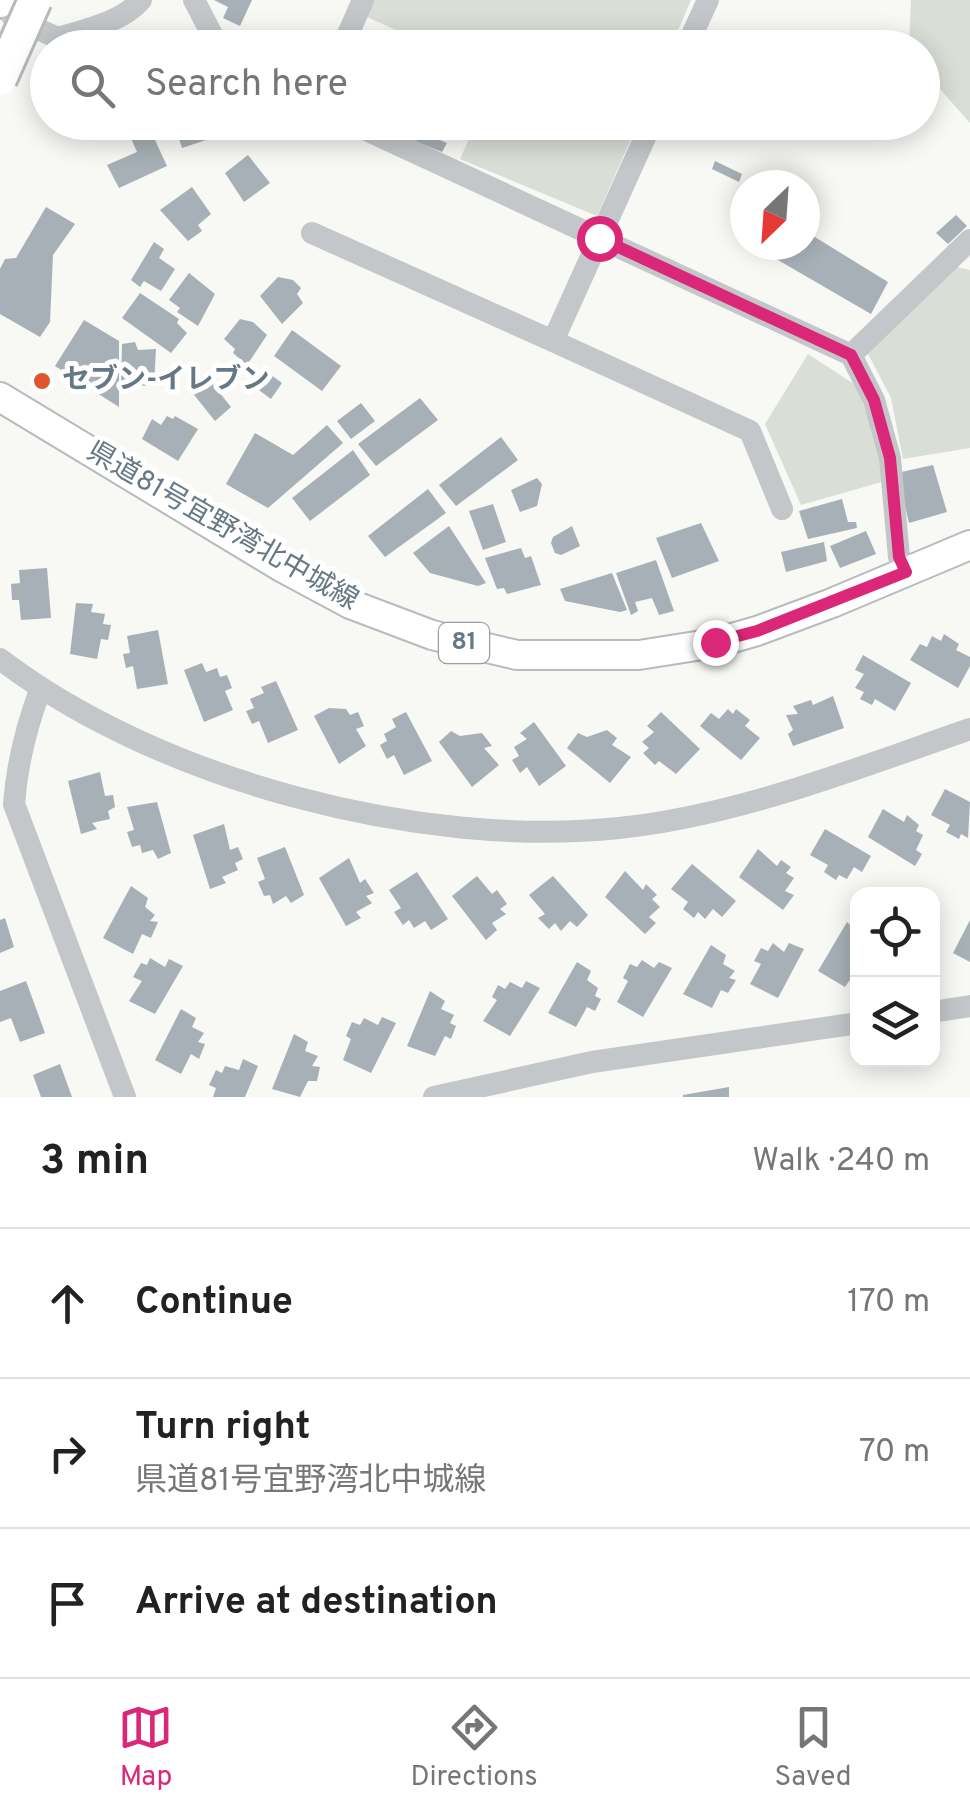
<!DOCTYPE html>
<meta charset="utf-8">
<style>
:root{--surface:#fff;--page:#f6f6f6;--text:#222;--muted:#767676;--line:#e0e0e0;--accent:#db2777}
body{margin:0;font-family:Overpass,"Noto Sans JP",sans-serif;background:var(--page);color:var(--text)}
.controls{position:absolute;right:30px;bottom:30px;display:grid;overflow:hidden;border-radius:20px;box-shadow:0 5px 25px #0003}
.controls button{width:90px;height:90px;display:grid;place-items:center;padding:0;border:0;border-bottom:2px solid var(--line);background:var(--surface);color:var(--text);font:50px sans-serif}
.compass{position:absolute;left:730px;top:170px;width:90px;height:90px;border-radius:50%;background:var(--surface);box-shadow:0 5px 25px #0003;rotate:205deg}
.stop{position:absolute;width:30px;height:30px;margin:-22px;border:8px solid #db2777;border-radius:50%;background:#fff}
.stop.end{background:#db2777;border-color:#fff;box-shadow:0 2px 10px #0008}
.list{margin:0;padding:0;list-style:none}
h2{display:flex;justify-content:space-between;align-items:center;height:130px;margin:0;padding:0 40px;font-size:42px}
h2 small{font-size:32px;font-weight:400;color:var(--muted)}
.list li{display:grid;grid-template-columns:65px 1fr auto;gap:30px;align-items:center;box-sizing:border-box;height:150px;padding:0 40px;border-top:2px solid var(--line)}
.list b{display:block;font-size:38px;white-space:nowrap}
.list p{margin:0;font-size:32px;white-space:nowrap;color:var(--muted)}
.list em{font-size:32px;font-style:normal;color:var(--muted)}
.icon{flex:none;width:55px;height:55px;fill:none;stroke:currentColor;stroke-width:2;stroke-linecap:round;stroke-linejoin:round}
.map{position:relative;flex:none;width:970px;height:1097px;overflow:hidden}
.search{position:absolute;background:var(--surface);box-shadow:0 5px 25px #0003;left:30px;right:30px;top:30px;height:110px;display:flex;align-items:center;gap:25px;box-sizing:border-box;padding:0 35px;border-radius:55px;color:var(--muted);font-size:38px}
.sheet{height:580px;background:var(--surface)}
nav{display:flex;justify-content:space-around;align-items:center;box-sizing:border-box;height:140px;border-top:2px solid var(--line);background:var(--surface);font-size:28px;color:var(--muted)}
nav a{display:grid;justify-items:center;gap:5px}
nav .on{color:var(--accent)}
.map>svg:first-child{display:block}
.green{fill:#d9dfd6}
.building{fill:#a7b0b6}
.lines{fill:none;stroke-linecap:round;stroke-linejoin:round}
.major-casing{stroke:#b6bbbe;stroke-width:32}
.highway-casing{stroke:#b6babc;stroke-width:38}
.minor{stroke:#c3c7ca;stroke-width:22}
.major{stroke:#fff;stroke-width:28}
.highway{stroke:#fff;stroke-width:32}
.highway-bridge-casing{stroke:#b6babc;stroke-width:38;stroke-linecap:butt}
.highway-bridge{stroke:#fff;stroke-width:32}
.route{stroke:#db2777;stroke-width:12}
.poi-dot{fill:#e0552d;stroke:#fff;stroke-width:4}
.labels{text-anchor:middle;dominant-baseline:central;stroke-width:10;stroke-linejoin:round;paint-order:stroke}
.shield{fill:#fff;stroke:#95a0aa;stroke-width:2.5}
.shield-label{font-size:25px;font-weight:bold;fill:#677885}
.poi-label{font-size:28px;font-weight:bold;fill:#677885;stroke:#fff;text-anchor:start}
.street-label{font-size:28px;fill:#677885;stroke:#fff}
</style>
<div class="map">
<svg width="970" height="1097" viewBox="0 0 970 1097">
<rect width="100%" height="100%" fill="#f8f8f5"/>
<g class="green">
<polygon points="372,0 691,0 671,47 433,47 365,16"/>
<polygon points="911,0 970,0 970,123 923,70 922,48 909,47"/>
<polygon points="476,123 476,122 638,123 597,216 460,159"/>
<polygon points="953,266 970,270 970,448 903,459 891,398 866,350"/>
<polygon points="808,354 857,386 874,434 885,481 801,505 765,424"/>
</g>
<g class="building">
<polygon points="214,0 252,0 240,26 223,18 228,7"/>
<polygon points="217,122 221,135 182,148 174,123"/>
<polygon points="373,122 411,122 413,123 406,138"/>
<polygon points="423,122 441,124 435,138 447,143 442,152 415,141"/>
<polygon points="149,127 167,166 119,188 107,165 137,152 129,134"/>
<polygon points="248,155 270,183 244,202 225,173"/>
<polygon points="715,161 742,174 739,182 712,169"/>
<polygon points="192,187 211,214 198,225 202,231 188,241 160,210"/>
<polygon points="46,207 75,224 53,255 50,322 40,337 0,314 0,269 5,259 16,258"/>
<polygon points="956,215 967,226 948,244 936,233"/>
<polygon points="805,231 888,282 871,314 771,256 777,245 805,245"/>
<polygon points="154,242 164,249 159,258 175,269 161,291 144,281 140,287 131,280"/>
<polygon points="189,273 215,294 198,326 177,312 180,308 169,300"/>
<polygon points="278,277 293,280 301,288 297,294 303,303 282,324 260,296"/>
<polygon points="140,293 179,319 177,323 187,333 171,353 122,318"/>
<polygon points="240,319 253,322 267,335 247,365 233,353 235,349 224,339"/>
<polygon points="84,320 119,341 119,407 55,366"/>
<polygon points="292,330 341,366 322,391 274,356"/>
<polygon points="135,342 138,350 156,349 154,385 121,387 122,344"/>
<polygon points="267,372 282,383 271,399 256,388"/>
<polygon points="207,377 231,407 215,421 191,391"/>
<polygon points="420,398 438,420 376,466 358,444"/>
<polygon points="361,403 375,421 351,439 337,421"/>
<polygon points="167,416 173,419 175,416 198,429 178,461 142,439 152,419 161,425"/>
<polygon points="327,425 343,443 268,508 226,484 255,433 293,455"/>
<polygon points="501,437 518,460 456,506 439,485"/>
<polygon points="353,450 370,475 310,521 292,498"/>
<polygon points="933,465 947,512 909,523 897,473"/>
<polygon points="537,478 542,484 537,506 520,512 511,490"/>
<polygon points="428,489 446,513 385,557 368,536"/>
<polygon points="842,499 848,522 856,522 857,528 808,539 799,511"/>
<polygon points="493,504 506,542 483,550 469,511"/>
<polygon points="701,523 719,561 672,578 656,538"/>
<polygon points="449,526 486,583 478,586 430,573 413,553"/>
<polygon points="572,526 580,546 561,555 555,553 551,543 553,537"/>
<polygon points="866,531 876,554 840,568 830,546"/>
<polygon points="824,542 827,561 786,572 781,552"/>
<polygon points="521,548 525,558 531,556 541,585 507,594 504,588 497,589 485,558"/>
<polygon points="656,560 674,611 659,615 652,598 635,602 638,611 631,615 616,573"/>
<polygon points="47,568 51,618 21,620 19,600 12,600 11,584 20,583 19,570"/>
<polygon points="612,573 627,610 620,612 565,601 560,589"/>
<polygon points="76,603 93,604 91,612 105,614 103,624 111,625 108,640 101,639 97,659 70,654"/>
<polygon points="158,630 168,684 137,689 133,666 126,668 123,654 130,653 127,636"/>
<polygon points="944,634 959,644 956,650 970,657 970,666 958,688 910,660 920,644 927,647 932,636 941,641"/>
<polygon points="863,655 911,683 895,711 875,699 872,705 860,699 864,692 855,688 864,674 855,670"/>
<polygon points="202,663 206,672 217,668 220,677 227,675 232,688 225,691 233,710 204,722 184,670"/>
<polygon points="276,681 298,730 268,743 259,721 252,724 246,711 254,708 250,699 264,693 261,687"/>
<polygon points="833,696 844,728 793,746 788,734 793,730 786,715 798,714 793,706 811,700 813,705"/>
<polygon points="329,708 346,709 350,715 358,712 364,726 356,729 366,746 339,764 314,716"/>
<polygon points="728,709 733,714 736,709 750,720 745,726 760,738 741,760 700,726 711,713 719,719"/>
<polygon points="406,712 432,761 404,775 394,755 387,759 380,745 387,741 384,734 396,727 392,719"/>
<polygon points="661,712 700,749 676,774 659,761 655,765 643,753 649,748 642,742 654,732 647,726"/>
<polygon points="534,722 566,766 539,786 527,767 520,773 512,760 519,756 514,747 527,739 520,733"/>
<polygon points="607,730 617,738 612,745 631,757 610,783 567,748 578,733 587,737"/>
<polygon points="451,731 460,736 482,733 492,746 484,748 499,765 472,787 439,742"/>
<polygon points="100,772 105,796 113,795 115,807 108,811 110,819 92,823 97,829 81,834 68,781"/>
<polygon points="945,789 970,802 968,838 961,834 959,839 946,832 950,825 931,815"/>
<polygon points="157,802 171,853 158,859 153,850 142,853 140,845 132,847 127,832 134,830 127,807"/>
<polygon points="883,809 904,822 907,815 919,825 916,831 923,835 916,850 922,854 915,866 868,837"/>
<polygon points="224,824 230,850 238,847 243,859 235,863 238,870 222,877 226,883 210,889 193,835"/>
<polygon points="825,829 871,856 862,872 854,867 847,879 839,875 836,880 824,872 828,865 810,855"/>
<polygon points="285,847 304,895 291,903 286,896 273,904 270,895 264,896 258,882 265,879 257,858"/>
<polygon points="758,849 777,866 781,860 791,867 786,873 794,878 785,891 794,895 783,910 739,877"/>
<polygon points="349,858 360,883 365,879 374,893 366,896 372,903 356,912 361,918 346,926 319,878"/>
<polygon points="692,864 736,901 722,917 713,909 705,919 698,912 694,918 683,909 688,902 671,889"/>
<polygon points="625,871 643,890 646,884 657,895 652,899 660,907 649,917 656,923 645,934 605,897"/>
<polygon points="417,872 448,919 431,930 425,921 414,928 409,920 403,925 394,912 401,908 389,890"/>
<polygon points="477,876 492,894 497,890 507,904 500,909 506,914 492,923 497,930 486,940 452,896"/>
<polygon points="553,876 588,915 577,927 570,921 561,931 555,923 549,929 538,918 545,914 529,895"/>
<polygon points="131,886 148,898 145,907 155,915 150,921 158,922 151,938 142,934 133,954 103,938"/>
<polygon points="5,918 14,947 0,953 0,920"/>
<polygon points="970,920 970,962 953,953"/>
<polygon points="847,922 858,932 858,968 845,987 818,971"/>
<polygon points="773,943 784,952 789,943 804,949 778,998 750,984 761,964 754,961 761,948 768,951"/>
<polygon points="711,945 726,955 723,964 735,971 729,978 736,980 728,993 721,990 712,1008 683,994"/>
<polygon points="150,958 165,967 169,959 183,966 155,1014 129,1001 142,981 133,977 141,963 147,965"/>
<polygon points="642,960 654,968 659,962 672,968 643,1017 617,1002 628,981 623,978 630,964 637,967"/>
<polygon points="577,962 591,971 587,980 598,988 595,996 601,999 595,1011 587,1007 576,1027 548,1013"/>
<polygon points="26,981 45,1033 20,1042 11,1018 0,1022 0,991"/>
<polygon points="526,981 540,988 510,1036 483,1021 497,1000 492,997 498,985 505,989 510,982 522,988"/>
<polygon points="430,991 445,1001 441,1009 454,1015 450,1023 456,1026 451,1039 445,1036 435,1056 407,1046"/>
<polygon points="181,1009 196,1018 192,1027 204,1033 198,1042 205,1044 199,1059 191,1054 181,1074 155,1060"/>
<polygon points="382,1017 396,1023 371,1073 343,1060 351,1039 346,1036 352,1022 360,1025 364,1018 378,1025"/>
<polygon points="294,1034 308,1042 305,1051 318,1056 312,1066 320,1067 317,1081 308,1081 300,1097 272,1089"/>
<polygon points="243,1059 258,1066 245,1097 213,1097 216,1088 209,1085 216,1070 222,1073 225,1066 239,1070"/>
<polygon points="60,1064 72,1097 41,1097 33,1075"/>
<polygon points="729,1087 729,1097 683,1097 683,1095"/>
</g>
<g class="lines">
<g class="major-casing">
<polyline id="major" points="0,397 283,568 350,604 432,635 517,655 639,655 715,643 757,631 832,603 970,545"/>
</g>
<g class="highway-casing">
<polyline id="highway" points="0,1 1,0"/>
</g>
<g class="minor">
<polyline points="194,0 219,48"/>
<path d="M13,18L58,38C85,30 122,22 141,0"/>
<polyline points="342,48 363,0"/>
<polyline points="686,48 708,0"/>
<polyline points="349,122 851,355 874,400 890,458 899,557 906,572"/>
<polyline points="312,233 553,341 652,122"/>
<polyline points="553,341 750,431 782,509"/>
<polyline points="851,355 970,240"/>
<path d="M0,659C159,780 420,849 619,828C737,816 858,768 970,729"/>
<path d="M40,690C26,728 17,763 14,804L125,1097"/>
<polyline points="932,1012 970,1006"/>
<polyline points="434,1097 592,1062 858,1023"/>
</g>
<use href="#major" class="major"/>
<use href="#highway" class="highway"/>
<g class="highway-bridge-casing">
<polyline id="highway-bridge" points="0,79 35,0"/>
</g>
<use href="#highway-bridge" class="highway-bridge"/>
</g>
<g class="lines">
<polyline class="route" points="599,238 851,355 874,400 890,458 899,557 906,572 757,631 715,642"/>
</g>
<circle class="poi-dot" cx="42" cy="381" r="10"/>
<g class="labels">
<rect class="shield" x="439" y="623" width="50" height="40" rx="8"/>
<g class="shield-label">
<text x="464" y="643">81</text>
</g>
<g class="poi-label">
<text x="62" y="381">セブン-イレブン</text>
</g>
<g class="street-label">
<text transform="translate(222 527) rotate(30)">県道81号宜野湾北中城線</text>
</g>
</g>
</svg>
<div class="controls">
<button><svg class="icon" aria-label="locate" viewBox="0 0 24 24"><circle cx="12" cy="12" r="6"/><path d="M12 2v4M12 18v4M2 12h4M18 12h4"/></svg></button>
<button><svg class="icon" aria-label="layers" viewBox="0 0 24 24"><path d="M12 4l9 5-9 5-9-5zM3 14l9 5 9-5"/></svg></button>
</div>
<svg class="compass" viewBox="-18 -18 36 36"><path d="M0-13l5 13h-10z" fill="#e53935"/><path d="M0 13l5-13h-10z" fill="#767676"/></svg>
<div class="stop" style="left:599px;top:238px"></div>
<div class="stop end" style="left:715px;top:642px"></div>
<div class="search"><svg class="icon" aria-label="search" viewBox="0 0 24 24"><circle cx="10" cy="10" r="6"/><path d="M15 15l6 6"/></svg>Search here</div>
</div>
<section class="sheet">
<h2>3 min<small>Walk · 240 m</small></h2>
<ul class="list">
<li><svg class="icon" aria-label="ahead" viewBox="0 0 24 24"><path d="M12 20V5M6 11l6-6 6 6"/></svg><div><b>Continue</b></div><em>170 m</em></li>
<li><svg class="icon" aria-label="right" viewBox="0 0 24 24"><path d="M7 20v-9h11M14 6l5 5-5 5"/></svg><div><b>Turn right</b><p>県道81号宜野湾北中城線</p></div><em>70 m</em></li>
<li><svg class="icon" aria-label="arrive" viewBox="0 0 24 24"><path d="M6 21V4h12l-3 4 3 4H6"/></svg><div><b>Arrive at destination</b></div></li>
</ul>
</section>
<nav>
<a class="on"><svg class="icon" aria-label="map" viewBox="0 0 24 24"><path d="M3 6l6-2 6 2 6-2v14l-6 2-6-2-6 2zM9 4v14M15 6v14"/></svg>Map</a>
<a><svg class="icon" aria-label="directions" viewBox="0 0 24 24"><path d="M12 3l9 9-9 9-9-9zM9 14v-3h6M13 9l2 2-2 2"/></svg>Directions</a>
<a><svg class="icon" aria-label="saved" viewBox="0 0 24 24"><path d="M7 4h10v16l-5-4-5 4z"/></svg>Saved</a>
</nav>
